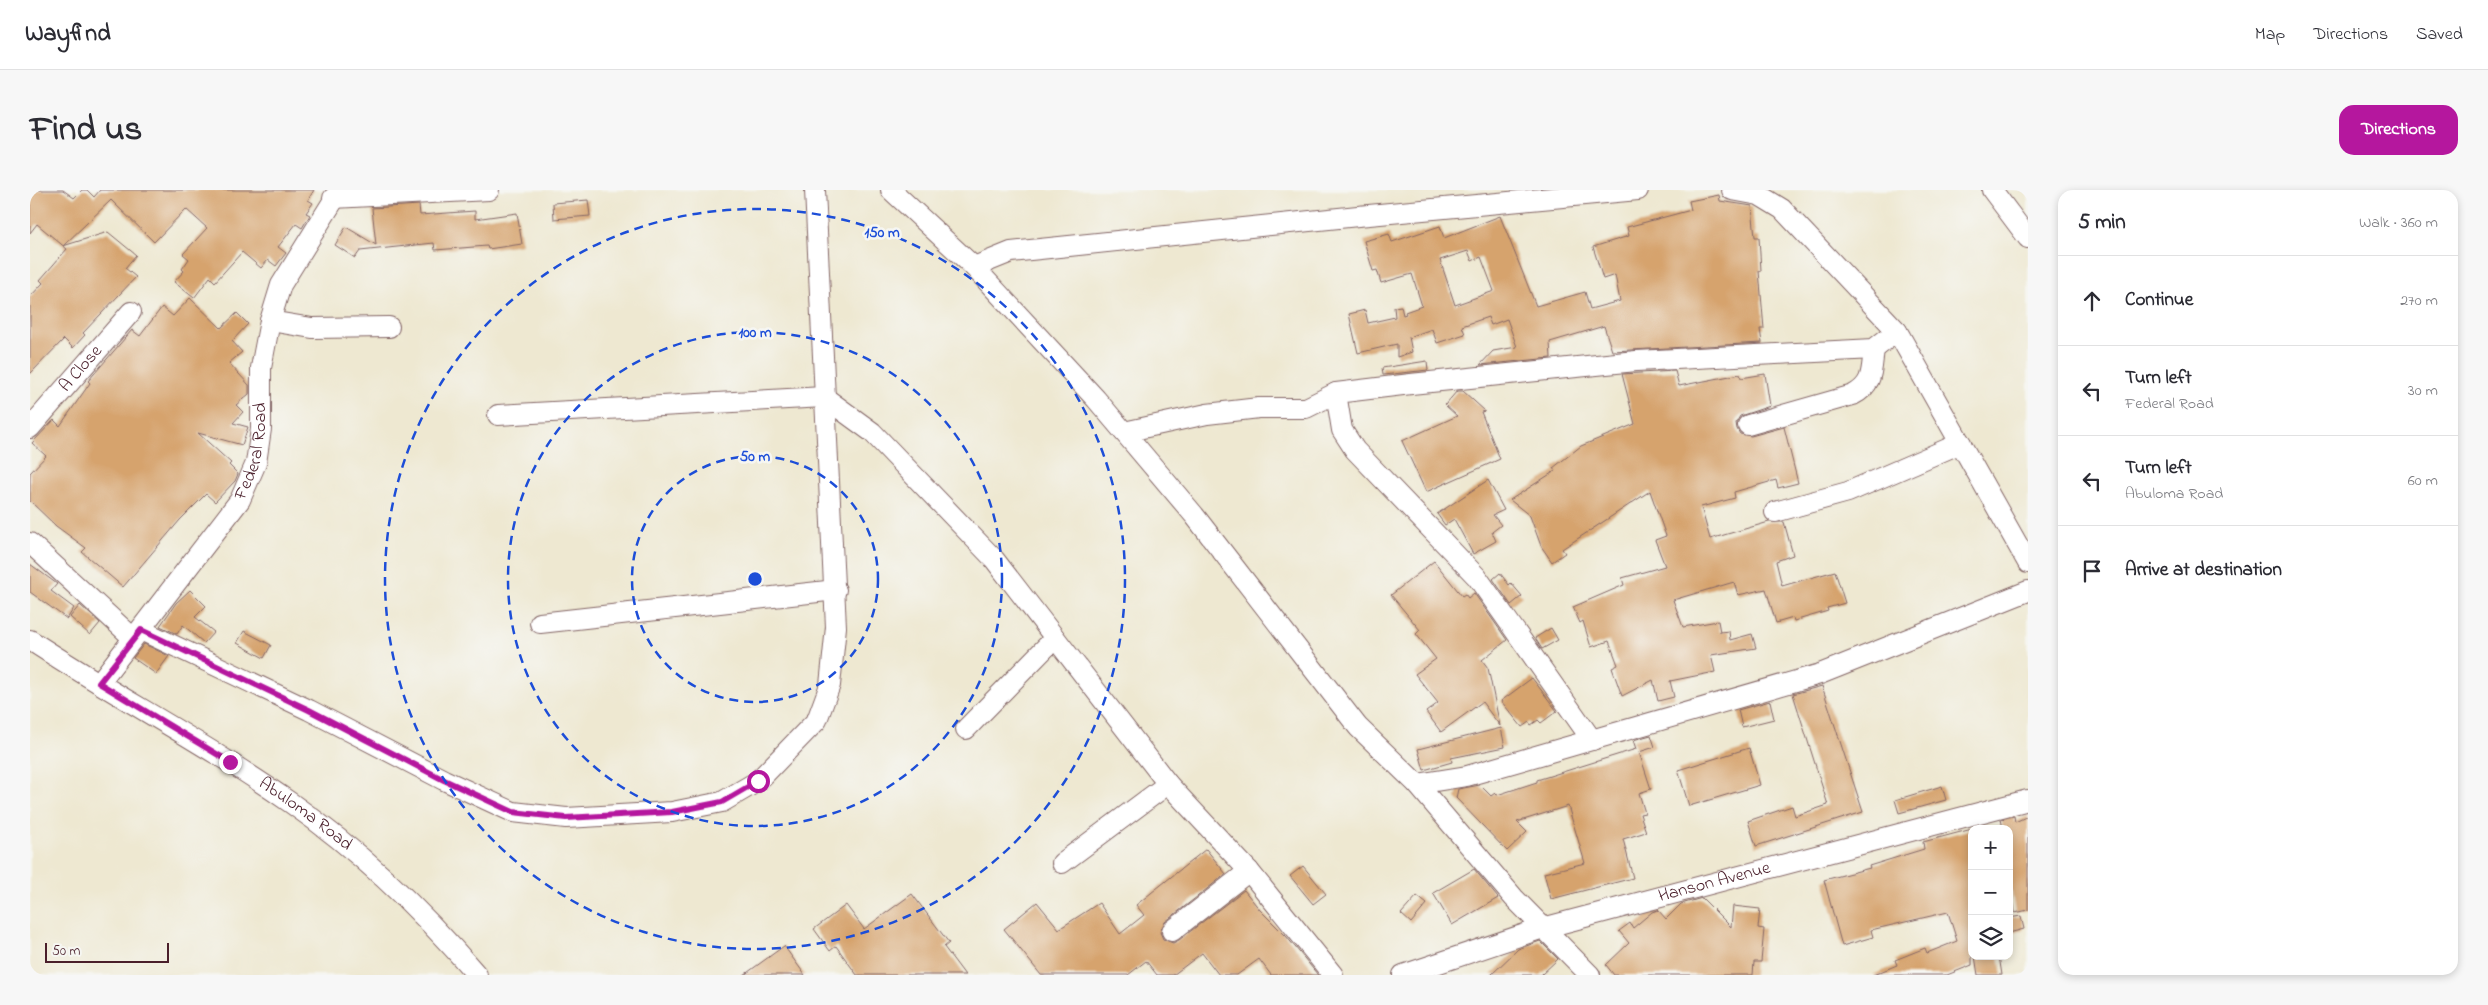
<!DOCTYPE html>
<meta charset="utf-8">
<style>
:root{--surface:#fff;--page:#f7f7f7;--text:#2b2b33;--muted:#7c7c81;--line:#e1e1e2;--accent:#b5179e}
body{margin:0;font-family:"Indie Flower",sans-serif;background:var(--page);color:var(--text)}
.controls{position:absolute;right:15px;bottom:15px;display:grid;overflow:hidden;border-radius:10px;box-shadow:0 2px 8px #0003}
.controls button{width:45px;height:45px;display:grid;place-items:center;padding:0;border:0;border-bottom:1px solid var(--line);background:var(--surface);color:var(--text);font:25px sans-serif}
.scale{position:absolute;left:15px;bottom:12px;width:124px;box-sizing:border-box;padding-left:5px;border:2px solid #4a1f2b;border-top:0;font-size:14px;line-height:18px;white-space:nowrap;color:#4a1f2b;-webkit-text-stroke:4px #f6f6f2;paint-order:stroke}
.stop{position:absolute;width:15px;height:15px;margin:-11px;border:4px solid #b5179e;border-radius:50%;background:#fff}
.stop.end{background:#b5179e;border-color:#fff;box-shadow:0 1px 5px #0008}
.list{margin:0;padding:0;list-style:none}
h2{display:flex;justify-content:space-between;align-items:center;height:65px;margin:0;padding:0 20px;font-size:21px}
h2 small{font-size:16px;font-weight:400;color:var(--muted)}
.list li{display:grid;grid-template-columns:32px 1fr auto;gap:15px;align-items:center;box-sizing:border-box;height:90px;padding:0 20px;border-top:1px solid var(--line)}
.list b{display:block;font-size:19px;white-space:nowrap}
.list p{margin:0;font-size:16px;white-space:nowrap;color:var(--muted)}
.list em{font-size:16px;font-style:normal;color:var(--muted)}
.icon{flex:none;width:28px;height:28px;fill:none;stroke:currentColor;stroke-width:2;stroke-linecap:round;stroke-linejoin:round}
.map{position:relative;flex:none;width:1998px;height:785px;overflow:hidden;border-radius:15px}
header{display:flex;align-items:center;gap:30px;box-sizing:border-box;height:70px;padding:0 25px;background:var(--surface);border-bottom:1px solid var(--line)}
header strong{font-size:24px}
nav{display:flex;gap:28px;margin-inline-start:auto;font-size:18px}
.intro{display:flex;align-items:center;justify-content:space-between;box-sizing:border-box;height:120px;padding:0 30px}
h1{margin:0;font-size:35px}
.button{padding:12px 22px;border-radius:15px;background:var(--accent);color:#fff;font-size:18px;font-weight:700}
main{display:flex;gap:30px;padding:0 30px}
aside{flex:1;background:var(--surface);border-radius:15px;box-shadow:0 2px 8px #0003}
.map>svg:first-child{display:block}
.building{fill:#d6a36d;fill-rule:evenodd}
.lines{fill:none;stroke-linecap:round;stroke-linejoin:round}
.minor-casing{stroke:#836565;stroke-width:22}
.minor{stroke:#fff;stroke-width:20}
.route{stroke:#b5179e;stroke-width:6}
.ring{fill:none;stroke:#1d4ed8;stroke-width:2.5;stroke-dasharray:9 6}
.labels{text-anchor:middle;dominant-baseline:central;stroke-width:5;stroke-linejoin:round;paint-order:stroke}
.street-label{font-size:18px;fill:#4a1f2b;stroke:#f6f6f2}
.centre{fill:#1d4ed8;stroke:#f6f6f2;stroke-width:2.5}
.ring-label{font-size:15px;text-anchor:middle;font-weight:bold;fill:#1d4ed8;stroke:#f6f6f2;stroke-width:5;stroke-linejoin:round;paint-order:stroke}
</style>
<header>
<strong>Wayfind</strong>
<nav><a>Map</a><a>Directions</a><a>Saved</a></nav>
</header>
<div class="intro"><h1>Find us</h1><a class="button">Directions</a></div>
<main>
<div class="map">
<svg width="1998" height="785" viewBox="0 0 1998 785">
<rect width="100%" height="100%" fill="#f6f6f2"/>
<filter id="ink" filterUnits="userSpaceOnUse"><feTurbulence type="fractalNoise" baseFrequency=".02" numOctaves="2"/><feDisplacementMap in="SourceGraphic" scale="10" xChannelSelector="R" yChannelSelector="G"/><feConvolveMatrix kernelMatrix="1 2 1 2 8 2 1 2 1" color-interpolation-filters="sRGB"/></filter>
<filter id="wash" filterUnits="userSpaceOnUse"><feTurbulence type="fractalNoise" baseFrequency=".0096" numOctaves="4" result="noise"/><feDisplacementMap in="SourceGraphic" scale="20" xChannelSelector="R" yChannelSelector="G"/><feGaussianBlur stdDeviation="1.12" result="paint"/><feColorMatrix in="noise" values="0 0 0 0 0 0 0 0 0 0 0 0 0 0 0 0 0 1.4 0 .05"/><feComposite in="paint" operator="in"/></filter>
<g filter="url(#wash)">
<rect width="100%" height="100%" fill="#eee8d1"/>
<g id="blocks">
<g class="building">
<polygon points="0,0 33,0 44,8 52,0 57,0 64,7 70,0 284,0 278,10 283,13 276,23 280,25 272,38 266,34 248,57 256,63 246,76 238,70 231,78 212,62 185,92 180,87 164,108 144,92 154,81 152,79 159,69 153,64 177,38 156,19 124,52 81,10 33,56 78,42 106,65 95,78 106,87 53,143 55,145 43,158 34,149 0,184 0,107 13,93 10,90 37,59 7,34 0,43"/>
<path d="M1689,5L1690,11L1722,16L1725,47H1729L1731,81H1729L1734,139H1730L1732,153L1582,161L1574,136L1520,152L1521,168L1450,175L1463,161L1487,157L1477,129L1461,135L1458,127L1432,136L1435,144L1407,153L1402,139L1379,147L1382,162L1367,167V154L1328,163L1319,124L1335,120L1338,133L1365,127L1364,117L1371,116L1373,125L1376,124L1375,122L1392,116L1382,84L1351,93L1347,80L1343,81L1334,51L1359,44L1362,52L1410,36L1414,48L1470,26L1506,116L1555,102L1560,119L1590,111L1585,85L1573,89L1563,57L1599,46L1597,37L1661,20L1659,11ZM1438,61L1442,71L1451,67L1464,101L1425,115L1410,70Z"/>
<polygon points="558,10 560,26 524,29 523,13"/>
<polygon points="389,15 390,25 445,21 445,29 487,23 492,54 458,59 457,56 405,60 404,53 330,61 325,68 305,55 316,37 346,55 342,18"/>
<polygon points="160,108 191,138 207,123 218,134 202,151 212,162 199,173 219,195 219,204 206,215 213,222 203,233 218,237 212,255 168,243 201,273 199,275 208,284 205,291 185,312 176,304 150,330 93,397 52,362 56,358 26,336 0,311 0,283 16,266 2,253 24,230 30,236 60,193 58,191 102,140 110,146 132,117 143,126"/>
<polygon points="1397,171 1398,180 1353,185 1352,178"/>
<polygon points="1645,181 1649,196 1710,184 1711,188 1735,184 1740,216 1710,226 1706,233 1707,239 1710,244 1721,246 1754,237 1768,293 1748,298 1746,290 1704,302 1705,308 1671,317 1680,349 1739,332 1754,332 1763,365 1746,371 1752,396 1805,381 1815,413 1797,418 1798,421 1764,431 1763,428 1746,433 1736,399 1708,405 1704,392 1643,410 1653,437 1688,431 1690,442 1699,441 1700,450 1722,444 1726,458 1681,465 1685,482 1640,491 1644,507 1628,511 1623,490 1592,506 1582,478 1588,475 1579,451 1561,457 1553,431 1550,433 1543,417 1594,395 1592,388 1635,376 1625,350 1636,346 1620,301 1532,359 1535,363 1522,372 1511,356 1500,326 1480,310 1525,281 1523,278 1551,256 1605,234 1592,184"/>
<polygon points="1427,201 1433,201 1455,221 1451,222 1470,269 1396,302 1372,251 1427,226 1415,215"/>
<polygon points="1458,290 1474,320 1463,325 1471,335 1462,342 1466,351 1443,364 1424,329 1415,335 1407,324"/>
<polygon points="1404,371 1432,406 1435,404 1438,408 1444,403 1477,450 1452,470 1458,478 1470,536 1452,512 1411,542 1396,522 1408,513 1385,484 1406,469 1386,444 1390,440 1361,405"/>
<polygon points="0,374 27,394 21,401 44,418 37,429 0,402"/>
<polygon points="1470,383 1479,395 1481,393 1492,406 1481,415 1463,389"/>
<polygon points="160,400 176,416 165,427 184,442 174,453 153,435 147,444 130,436 146,413"/>
<polygon points="50,415 70,433 60,445 40,427"/>
<polygon points="1521,438 1528,450 1512,459 1505,448"/>
<polygon points="214,441 241,455 234,468 207,453"/>
<polygon points="114,454 139,466 126,484 103,468"/>
<polygon points="1502,488 1527,521 1511,533 1508,530 1501,535 1499,532 1492,537 1471,511"/>
<polygon points="1792,496 1833,622 1726,656 1718,631 1762,616 1765,626 1798,615 1763,504"/>
<polygon points="1740,511 1744,529 1712,537 1708,520"/>
<polygon points="1471,538 1475,557 1421,568 1422,572 1394,580 1388,559"/>
<polygon points="1621,545 1625,557 1609,562 1621,599 1609,603 1615,623 1610,624 1616,642 1593,649 1603,688 1521,709 1514,683 1555,673 1538,616 1487,632 1497,642 1477,661 1426,608 1428,599 1450,595 1461,606 1465,603 1467,605 1507,592 1507,590 1606,559 1603,550"/>
<polygon points="1719,558 1730,595 1659,616 1648,580"/>
<polygon points="1912,596 1916,610 1869,623 1865,610"/>
<polygon points="1984,626 1985,632 1998,626 1998,720 1985,723 1979,685 1979,639 1973,639 1971,629"/>
<polygon points="1942,639 1942,775 1917,785 1843,785 1867,775 1865,770 1895,758 1897,763 1927,751 1918,722 1841,740 1843,747 1812,756 1794,690 1840,678 1839,676 1894,659 1893,652"/>
<polygon points="1176,659 1196,684 1135,732 1130,742 1133,749 1143,753 1149,750 1214,700 1230,720 1256,746 1288,785 1241,785 1229,769 1207,785 1189,785 1172,763 1143,785 1127,785 1116,771 1098,785 1011,785 974,739 1007,712 1029,739 1069,713 1090,744 1114,725 1106,715"/>
<polygon points="1273,676 1296,704 1283,714 1260,686"/>
<polygon points="1444,679 1468,708 1422,735 1403,703"/>
<polygon points="882,704 919,753 914,757 935,785 827,785 806,756 800,761 784,739 816,715 834,739"/>
<polygon points="1387,706 1397,714 1381,733 1371,724"/>
<polygon points="1672,708 1701,737 1703,716 1730,719 1728,738 1734,739 1731,772 1724,772 1723,785 1584,785 1576,775 1599,753 1589,741 1600,733 1603,738 1622,722 1628,720 1636,729 1651,714"/>
<polygon points="1991,726 1994,739 1979,743 1979,728"/>
<polygon points="1510,751 1528,769 1511,785 1461,785 1488,759"/>
<polygon points="754,756 775,785 714,785"/>
<polygon points="1945,766 1969,766 1972,785 1948,785"/>
</g>
</g>
</g>
<g filter="url(#ink)">
<use href="#blocks" fill-opacity="0" stroke="#836565" stroke-width="1"/>
<g class="lines">
<g class="minor-casing">
<g id="minor">
<polyline points="861,0 944,77 1066,209 1164,325 1328,537 1387,594 1484,708 1560,785"/>
<polyline points="1702,0 1729,5 1752,19 1867,141 1998,373"/>
<polyline points="1962,0 1998,48"/>
<polyline points="303,8 459,0"/>
<polyline points="944,77 981,62 1328,26 1608,0"/>
<polyline points="240,131 282,138 359,137"/>
<polyline points="1306,203 1312,240 1325,260 1447,387 1562,550"/>
<polyline points="468,225 794,207 842,242 964,369 1138,594 1219,681 1303,785"/>
<path d="M1718,235L1823,205C1844,194 1841,180 1844,159"/>
<path id="s1" d="M0,238L101,122"/>
<polyline points="1094,242 1177,224 1229,218 1276,218 1306,203 1381,194 1606,171 1844,159 1867,141"/>
<polyline points="1745,322 1818,302 1931,253"/>
<polyline points="0,353 103,448"/>
<polyline points="510,433 806,400"/>
<polyline points="111,440 279,520 414,590 483,622 536,628 642,622 692,612 728,591 787,530 800,495 806,437 785,0"/>
<path id="s2" d="M0,450C85,506 177,554 261,613C330,661 392,721 447,785"/>
<path id="s3" d="M69,493L210,310L226,273L231,239V178L240,131L251,95L310,0"/>
<polyline points="936,539 1025,448"/>
<polyline points="1387,594 1437,586 1790,484 1998,401"/>
<polyline points="1032,673 1138,594"/>
<polyline points="1142,741 1219,681"/>
<path id="s4" d="M1373,785L1513,738L1998,610"/>
</g>
</g>
<use href="#minor" class="minor"/>
</g>
</g>
<g class="lines" filter="url(#ink)">
<polyline class="route" points="200,572 69,493 111,440 279,520 414,590 483,622 536,628 642,622 692,612 728,591"/>
</g>
<g class="ring">
<circle cx="725" cy="389" r="123"/>
<circle cx="725" cy="389" r="247"/>
<circle cx="725" cy="389" r="370"/>
</g>
<g class="labels">
<g class="street-label">
<text stroke="none"><textPath href="#s1" startOffset="78">A Close</textPath></text>
<text stroke="none"><textPath href="#s3" startOffset="282">Federal Road</textPath></text>
<text stroke="none"><textPath href="#s2" startOffset="326">Abuloma Road</textPath></text>
<text stroke="none"><textPath href="#s4" startOffset="325">Hanson Avenue</textPath></text>
</g>
</g>
<circle cx="725" cy="389" r="8" class="centre"/>
<g class="ring-label">
<text x="852" y="47">150 m</text>
<text x="725" y="147">100 m</text>
<text x="725" y="271">50 m</text>
</g>
</svg>
<div class="controls">
<button>+</button>
<button>−</button>
<button><svg class="icon" aria-label="layers" viewBox="0 0 24 24"><path d="M12 4l9 5-9 5-9-5zM3 14l9 5 9-5"/></svg></button>
</div>
<div class="scale">50 m</div>
<div class="stop" style="left:728px;top:591px"></div>
<div class="stop end" style="left:200px;top:572px"></div>
</div>
<aside>
<h2>5 min<small>Walk · 360 m</small></h2>
<ul class="list">
<li><svg class="icon" aria-label="ahead" viewBox="0 0 24 24"><path d="M12 20V5M6 11l6-6 6 6"/></svg><div><b>Continue</b></div><em>270 m</em></li>
<li><svg class="icon" aria-label="left" viewBox="0 0 24 24"><path d="M17 20v-9H6M10 6l-5 5 5 5"/></svg><div><b>Turn left</b><p>Federal Road</p></div><em>30 m</em></li>
<li><svg class="icon" aria-label="left" viewBox="0 0 24 24"><path d="M17 20v-9H6M10 6l-5 5 5 5"/></svg><div><b>Turn left</b><p>Abuloma Road</p></div><em>60 m</em></li>
<li><svg class="icon" aria-label="arrive" viewBox="0 0 24 24"><path d="M6 21V4h12l-3 4 3 4H6"/></svg><div><b>Arrive at destination</b></div></li>
</ul>
</aside>
</main>
